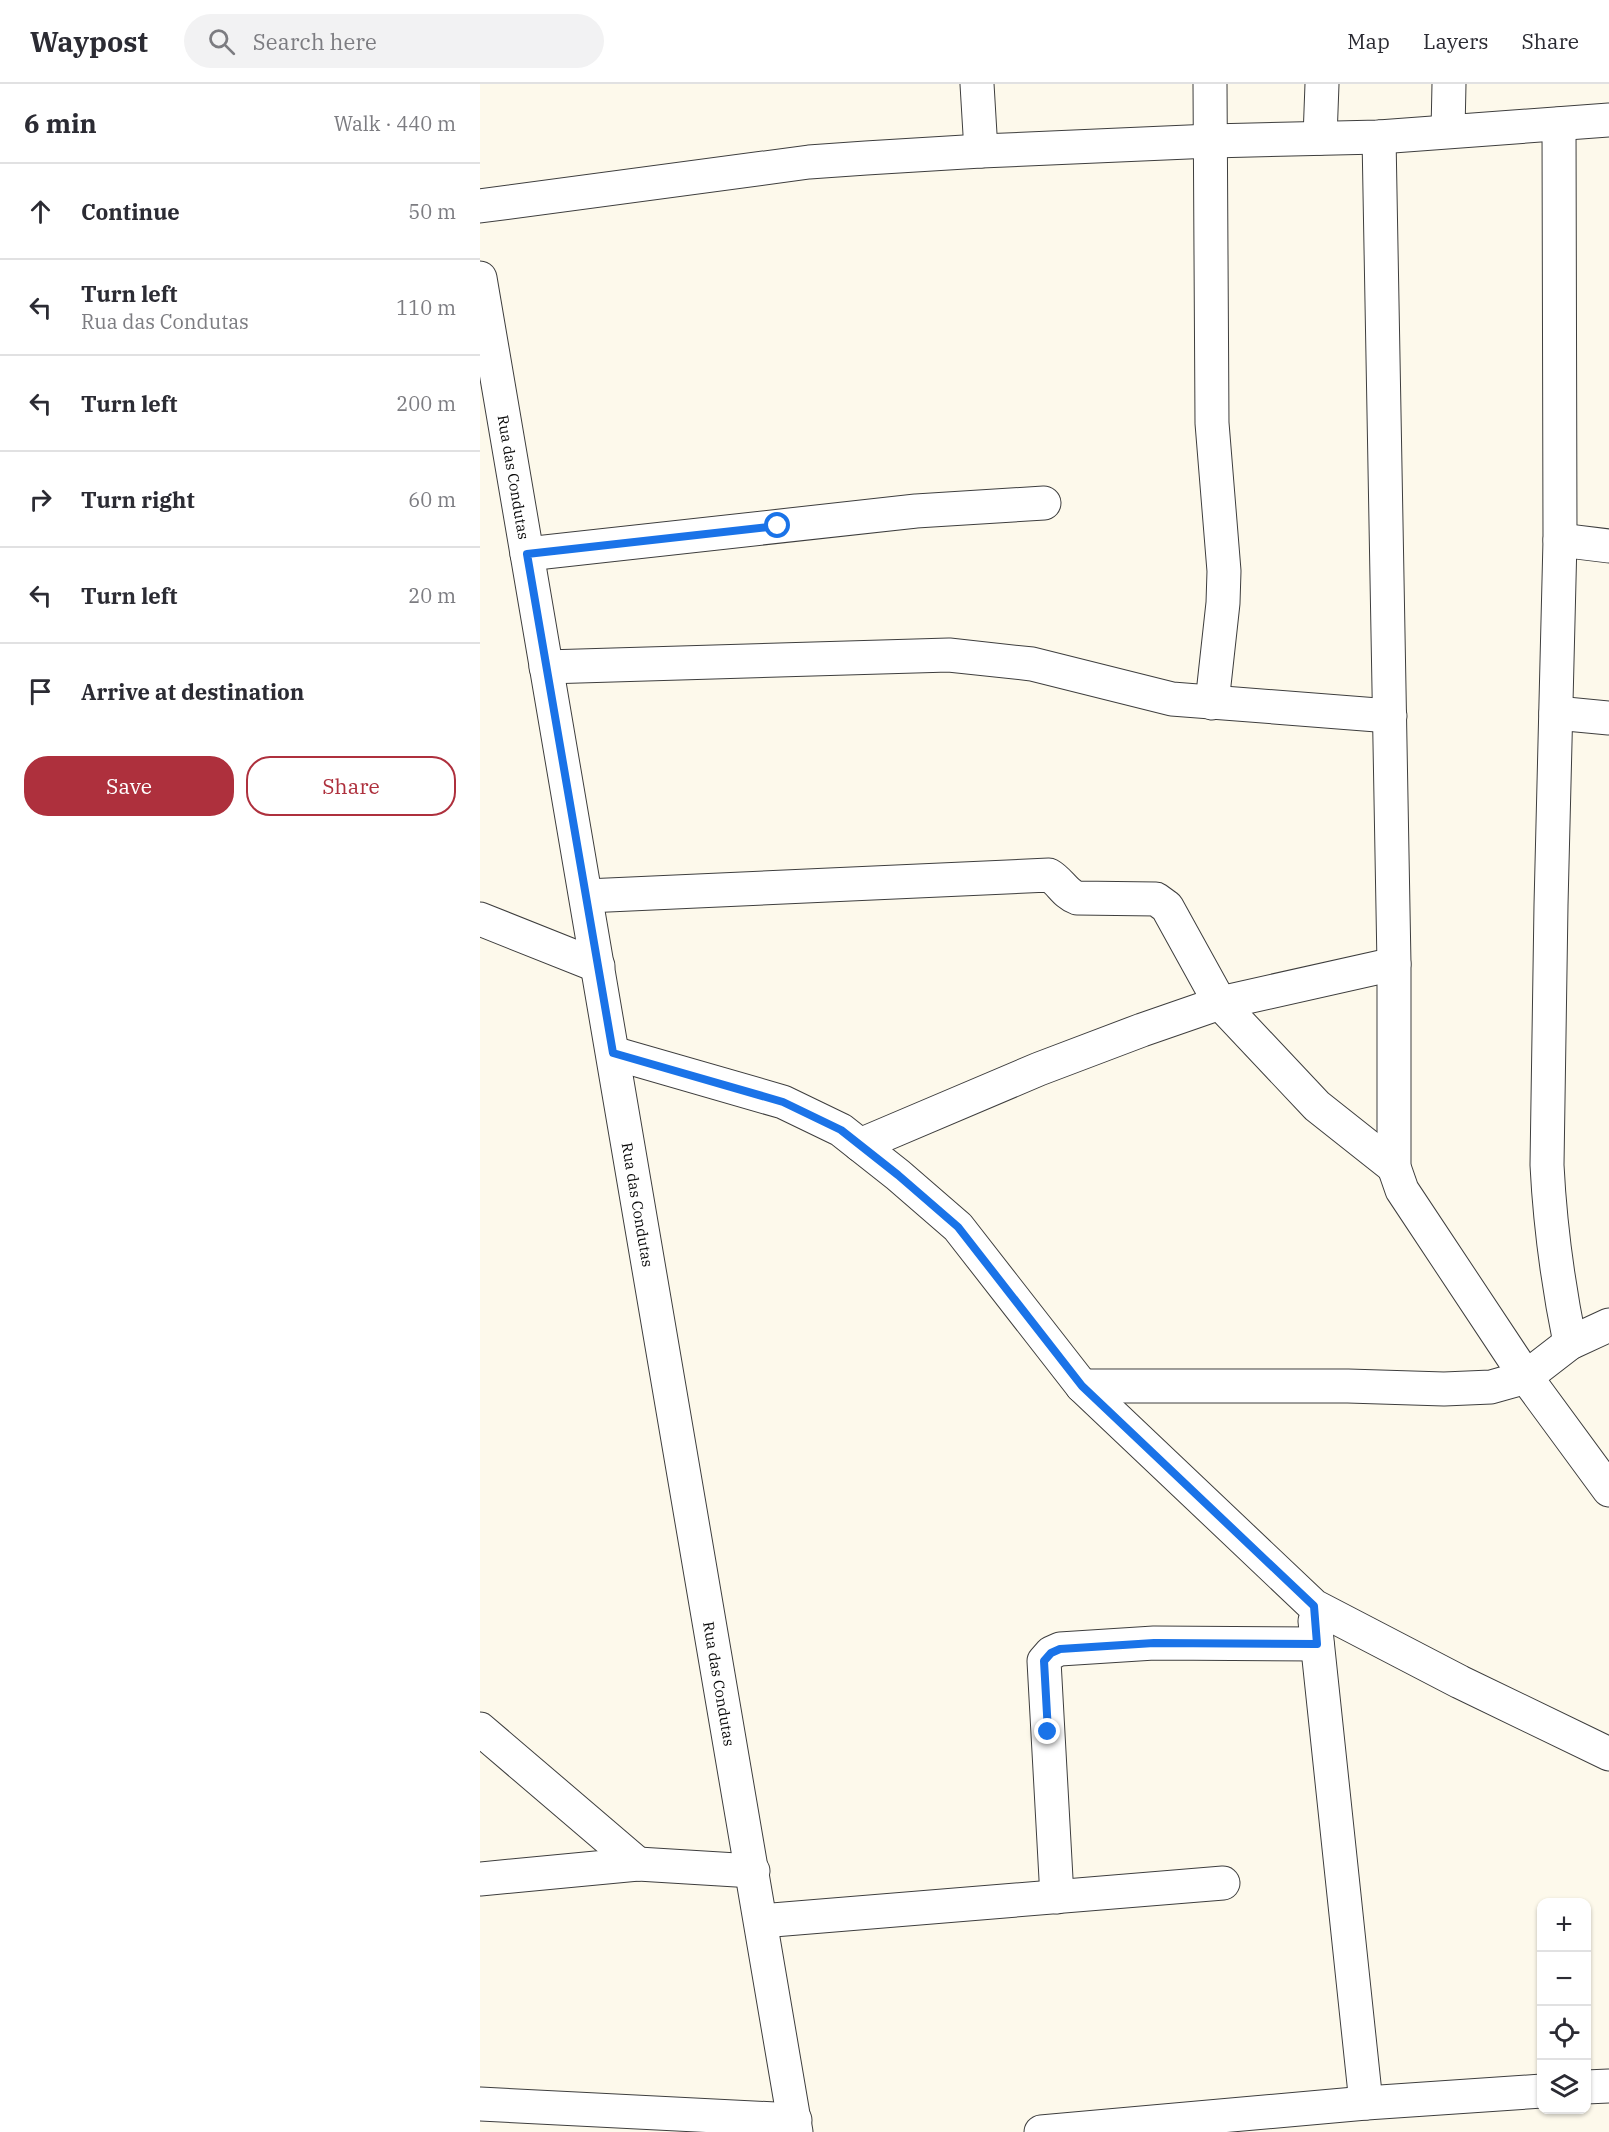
<!DOCTYPE html>
<meta charset="utf-8">
<style>
:root{--surface:#fff;--page:#f2f2f3;--text:#2b2b33;--muted:#7c7c81;--line:#e1e1e2;--accent:#ae303d}
body{margin:0;font-family:"IBM Plex Serif",serif;background:var(--page);color:var(--text)}
.controls{position:absolute;right:18px;bottom:18px;display:grid;overflow:hidden;border-radius:12px;box-shadow:0 2px 4px #0004}
.controls button{width:54px;height:54px;display:grid;place-items:center;padding:0;border:0;border-bottom:2px solid var(--line);background:var(--surface);color:var(--text);font:30px sans-serif}
.stop{position:absolute;width:18px;height:18px;margin:-14px;border:4px solid #1a73e8;border-radius:50%;background:#fff}
.stop.end{background:#1a73e8;border-color:#fff;box-shadow:0 2px 6px #0008}
.list{margin:0;padding:0;list-style:none}
h2{display:flex;justify-content:space-between;align-items:center;height:78px;margin:0;padding:0 24px;font-size:26px}
h2 small{font-size:20px;font-weight:400;color:var(--muted)}
.list li{display:grid;grid-template-columns:39px 1fr auto;gap:18px;align-items:center;box-sizing:border-box;height:96px;padding:0 24px;border-top:2px solid var(--line)}
.list b{display:block;font-size:22px;white-space:nowrap}
.list p{margin:0;font-size:20px;white-space:nowrap;color:var(--muted)}
.list em{font-size:20px;font-style:normal;color:var(--muted)}
.actions{display:flex;gap:12px;padding:18px 24px}
.actions a{flex:1;padding:14px 0;border:2px solid var(--accent);border-radius:24px;text-align:center;font-size:21px;color:var(--accent)}
.actions .main{background:var(--accent);color:#fff}
.icon{flex:none;width:33px;height:33px;fill:none;stroke:currentColor;stroke-width:2;stroke-linecap:round;stroke-linejoin:round}
.map{position:relative;flex:none;width:1129px;height:2048px;overflow:hidden}
header{display:flex;align-items:center;gap:36px;box-sizing:border-box;height:84px;padding:0 30px;background:var(--surface);border-bottom:2px solid var(--line)}
header strong{font-size:28px}
nav{display:flex;gap:33px;margin-inline-start:auto;font-size:21px}
.search{width:420px;height:54px;background:var(--page);display:flex;align-items:center;gap:15px;box-sizing:border-box;padding:0 21px;border-radius:33px;color:var(--muted);font-size:22px}
main{display:flex}
aside{flex:1;background:var(--surface)}
.map>svg:first-child{display:block}
.lines{fill:none;stroke-linecap:round;stroke-linejoin:round}
.minor-casing{stroke:#3e3e3e;stroke-width:35}
.minor{stroke:#fff;stroke-width:33}
.route{stroke:#1a73e8;stroke-width:8}
.labels{text-anchor:middle;dominant-baseline:central;stroke-width:6;stroke-linejoin:round;paint-order:stroke}
.street-label{font-size:15px;fill:#0b0b0b;stroke:#fff}
</style>
<header>
<strong>Waypost</strong>
<div class="search"><svg class="icon" aria-label="search" viewBox="0 0 24 24"><circle cx="10" cy="10" r="6"/><path d="M15 15l6 6"/></svg>Search here</div>
<nav><a>Map</a><a>Layers</a><a>Share</a></nav>
</header>
<main>
<aside>
<h2>6 min<small>Walk · 440 m</small></h2>
<ul class="list">
<li><svg class="icon" aria-label="ahead" viewBox="0 0 24 24"><path d="M12 20V5M6 11l6-6 6 6"/></svg><div><b>Continue</b></div><em>50 m</em></li>
<li><svg class="icon" aria-label="left" viewBox="0 0 24 24"><path d="M17 20v-9H6M10 6l-5 5 5 5"/></svg><div><b>Turn left</b><p>Rua das Condutas</p></div><em>110 m</em></li>
<li><svg class="icon" aria-label="left" viewBox="0 0 24 24"><path d="M17 20v-9H6M10 6l-5 5 5 5"/></svg><div><b>Turn left</b></div><em>200 m</em></li>
<li><svg class="icon" aria-label="right" viewBox="0 0 24 24"><path d="M7 20v-9h11M14 6l5 5-5 5"/></svg><div><b>Turn right</b></div><em>60 m</em></li>
<li><svg class="icon" aria-label="left" viewBox="0 0 24 24"><path d="M17 20v-9H6M10 6l-5 5 5 5"/></svg><div><b>Turn left</b></div><em>20 m</em></li>
<li><svg class="icon" aria-label="arrive" viewBox="0 0 24 24"><path d="M6 21V4h12l-3 4 3 4H6"/></svg><div><b>Arrive at destination</b></div></li>
</ul>
<div class="actions"><a class="main">Save</a><a>Share</a></div>
</aside>
<div class="map">
<svg width="1129" height="2048" viewBox="0 0 1129 2048">
<rect width="100%" height="100%" fill="#fdf9eb"/>
<g class="lines">
<g class="minor-casing">
<g id="minor">
<polyline points="497,0 501,67"/>
<polyline points="730,0 732,339 744,487 743,519 732,619"/>
<path d="M1079,40L1080,456L1071,821L1067,1081C1070,1141 1078,1200 1090,1259"/>
<polyline points="968,47 969,0"/>
<polyline points="899,53 914,880 914,1083 922,1106 1046,1293 1129,1406"/>
<polyline points="840,54 842,0"/>
<polyline points="0,122 329,78 386,74 501,67 731,57 899,53 1129,36"/>
<path id="s1" d="M0,194L316,2048"/>
<polyline points="1080,456 1129,462"/>
<polyline points="47,470 436,427 564,419"/>
<polyline points="66,583 469,571 552,580 692,615 910,632"/>
<polyline points="1076,629 1129,634"/>
<path d="M106,812L569,791C580,797 585,810 597,814L676,815L687,823L740,919L837,1022L914,1083"/>
<polyline points="0,835 118,882"/>
<polyline points="133,969 303,1018 361,1046 418,1091 478,1143 602,1302 834,1522 980,1598 1129,1670"/>
<polyline points="380,1061 559,985 662,946 740,919 914,880"/>
<polyline points="602,1302 868,1302 964,1305 1011,1303 1046,1293 1090,1259 1129,1241"/>
<polyline points="835,1537 886,2019"/>
<polyline points="0,1645 158,1780"/>
<polyline points="0,1795 158,1780 273,1787"/>
<polyline points="577,1813 564,1577 571,1569 580,1565 674,1559 837,1560"/>
<polyline points="281,1837 743,1799"/>
<polyline points="1106,2003 1129,2002"/>
<polyline points="0,2020 315,2036"/>
<polyline points="561,2048 886,2019 1062,2007"/>
</g>
</g>
<use href="#minor" class="minor"/>
</g>
<g class="lines">
<polyline class="route" points="298,442 47,470 133,969 303,1018 361,1046 418,1091 478,1143 602,1302 834,1522 837,1560 674,1559 580,1565 571,1569 564,1577 568,1648"/>
</g>
<g class="labels">
<g class="street-label">
<text stroke="none"><textPath href="#s1" startOffset="202">Rua das Condutas</textPath></text>
<text stroke="none"><textPath href="#s1" startOffset="940">Rua das Condutas</textPath></text>
<text stroke="none"><textPath href="#s1" startOffset="1426">Rua das Condutas</textPath></text>
</g>
</g>
</svg>
<div class="controls">
<button>+</button>
<button>−</button>
<button><svg class="icon" aria-label="locate" viewBox="0 0 24 24"><circle cx="12" cy="12" r="6"/><path d="M12 2v4M12 18v4M2 12h4M18 12h4"/></svg></button>
<button><svg class="icon" aria-label="layers" viewBox="0 0 24 24"><path d="M12 4l9 5-9 5-9-5zM3 14l9 5 9-5"/></svg></button>
</div>
<div class="stop" style="left:298px;top:442px"></div>
<div class="stop end" style="left:568px;top:1648px"></div>
</div>
</main>
